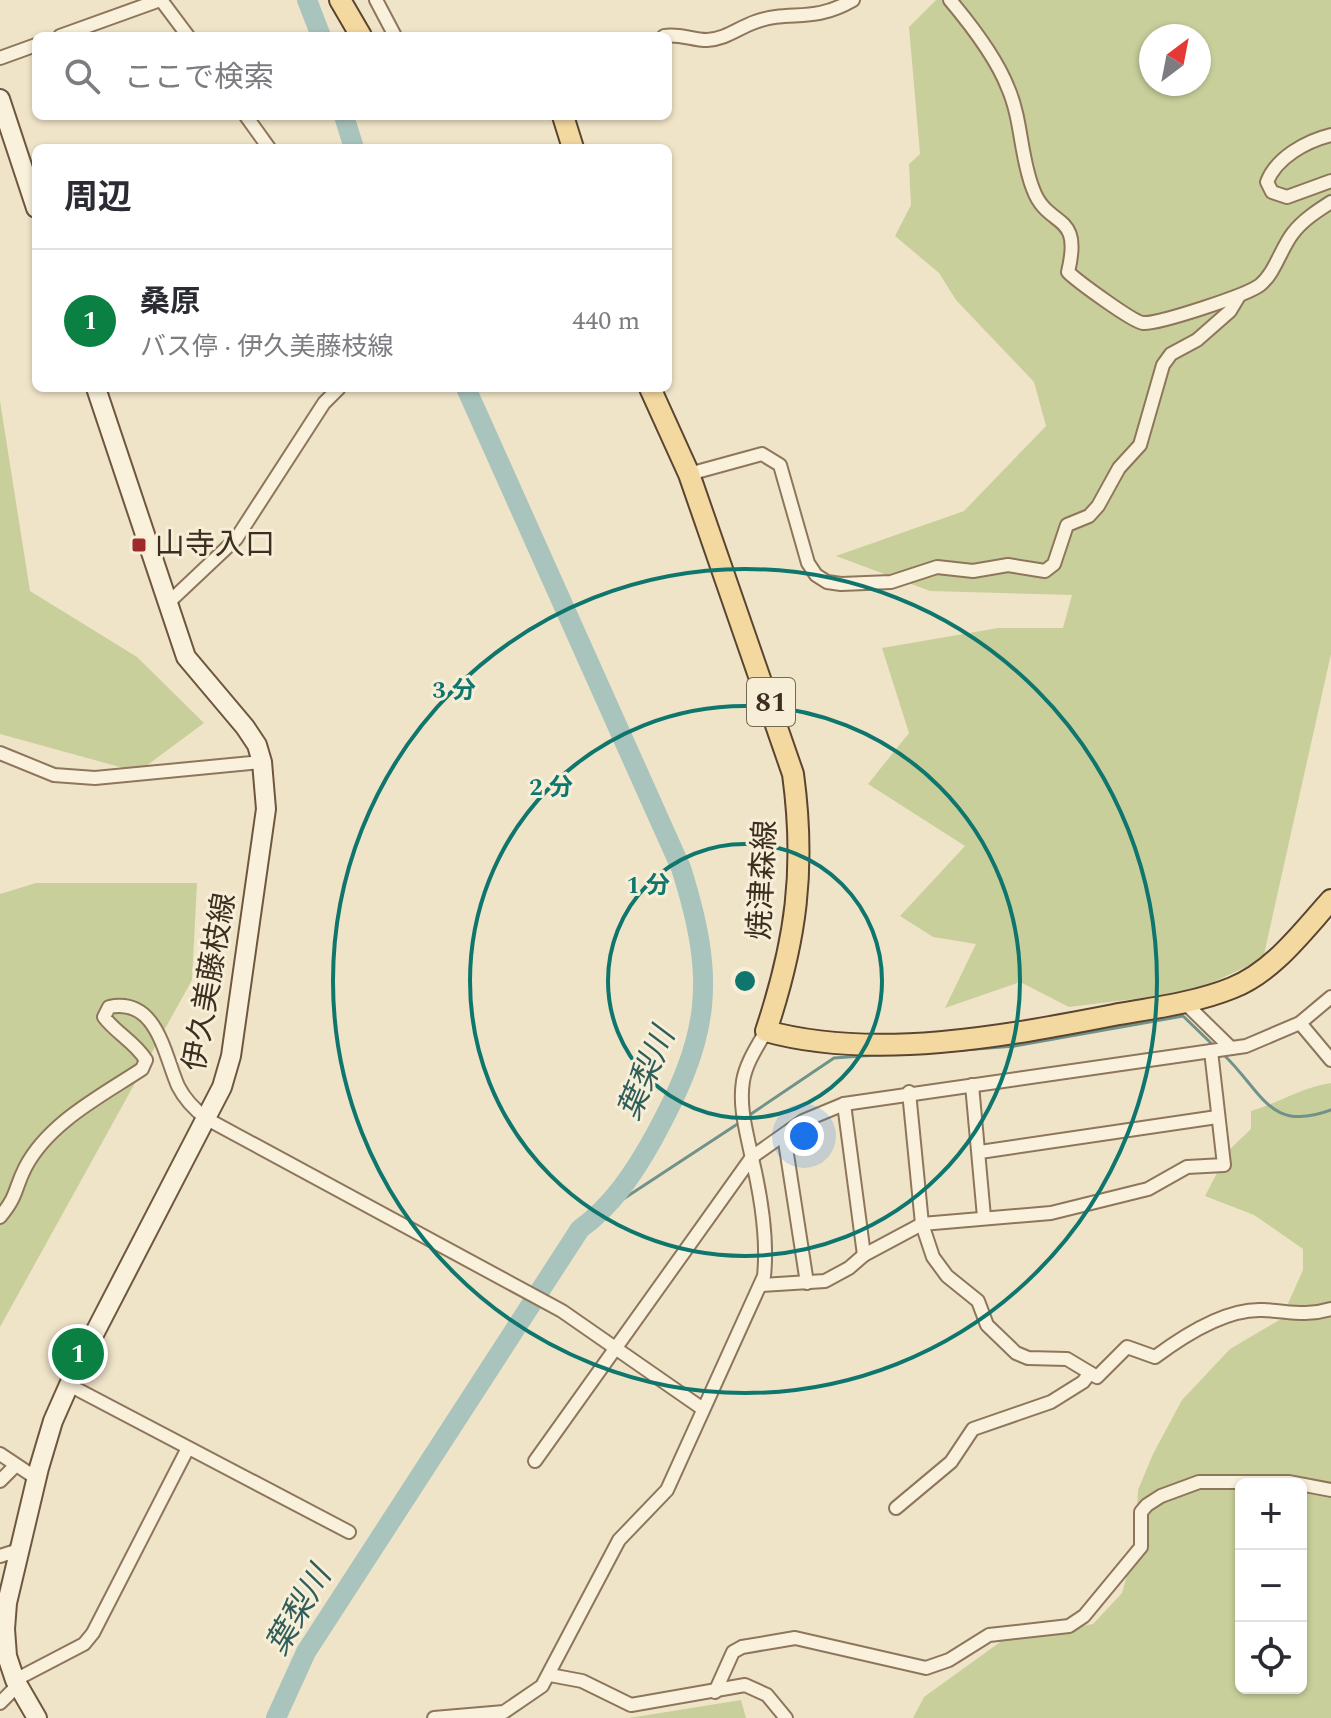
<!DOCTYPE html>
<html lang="ja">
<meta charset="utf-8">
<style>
:root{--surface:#fff;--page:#f2f2f3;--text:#2b2b33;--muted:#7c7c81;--line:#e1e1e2;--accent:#0b8043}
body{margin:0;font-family:Spectral,"Noto Sans JP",serif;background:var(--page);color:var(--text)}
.controls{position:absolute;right:24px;bottom:24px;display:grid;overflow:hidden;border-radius:12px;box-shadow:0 2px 6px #0004}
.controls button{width:72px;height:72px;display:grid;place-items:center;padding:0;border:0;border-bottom:2px solid var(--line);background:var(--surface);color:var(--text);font:40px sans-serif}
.compass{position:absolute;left:1139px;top:24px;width:72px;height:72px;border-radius:50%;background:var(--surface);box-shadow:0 2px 6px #0004;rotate:32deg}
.you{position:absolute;left:804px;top:1136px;width:28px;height:28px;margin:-20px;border:6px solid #fff;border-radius:50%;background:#1a73e8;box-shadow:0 0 0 12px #1a73e833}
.badge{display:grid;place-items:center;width:52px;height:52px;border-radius:50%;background:var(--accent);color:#fff;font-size:26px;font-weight:700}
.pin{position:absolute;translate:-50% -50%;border:4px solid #fff;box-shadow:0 2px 8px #0006}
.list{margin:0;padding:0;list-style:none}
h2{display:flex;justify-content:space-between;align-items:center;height:104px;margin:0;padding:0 32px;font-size:34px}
h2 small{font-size:26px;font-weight:400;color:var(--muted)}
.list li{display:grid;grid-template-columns:52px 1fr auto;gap:24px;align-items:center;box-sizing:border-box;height:144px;padding:0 32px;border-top:2px solid var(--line)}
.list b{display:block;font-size:30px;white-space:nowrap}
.list p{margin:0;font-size:26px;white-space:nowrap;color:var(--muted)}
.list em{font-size:26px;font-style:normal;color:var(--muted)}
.icon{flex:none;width:44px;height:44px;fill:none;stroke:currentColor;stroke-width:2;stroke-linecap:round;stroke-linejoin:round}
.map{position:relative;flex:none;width:1331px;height:1718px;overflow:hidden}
.search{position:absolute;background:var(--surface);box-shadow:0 2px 6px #0004;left:32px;top:32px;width:640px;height:88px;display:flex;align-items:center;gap:20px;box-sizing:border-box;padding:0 28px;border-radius:12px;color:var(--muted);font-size:30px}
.panel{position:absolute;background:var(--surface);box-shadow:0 2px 6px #0004;left:32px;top:144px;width:640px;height:248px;border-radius:12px}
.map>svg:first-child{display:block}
.green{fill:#c9cf9b;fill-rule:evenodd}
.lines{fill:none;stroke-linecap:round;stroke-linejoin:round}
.stream{stroke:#6f938a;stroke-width:3}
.river{stroke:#a9c4bc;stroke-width:20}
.street-casing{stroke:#8d765c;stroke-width:16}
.secondary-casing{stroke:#6f573f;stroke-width:22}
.primary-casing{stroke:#5b4430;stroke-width:24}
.street{stroke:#faf1dc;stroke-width:12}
.secondary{stroke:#faf1dc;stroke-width:18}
.primary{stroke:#f3d9a0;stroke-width:20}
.ring{fill:none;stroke:#0f766e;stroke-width:4}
.poi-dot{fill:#9e2a2b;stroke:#f7eed8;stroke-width:3}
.labels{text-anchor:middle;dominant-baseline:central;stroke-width:6;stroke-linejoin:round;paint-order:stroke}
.shield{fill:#f7eed8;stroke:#756857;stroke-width:2}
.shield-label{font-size:28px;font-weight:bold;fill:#3d2e20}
.poi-label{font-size:30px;fill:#3d2e20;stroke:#f7eed8;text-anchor:start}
.street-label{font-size:30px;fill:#3d2e20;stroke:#f7eed8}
.water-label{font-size:32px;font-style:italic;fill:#2f5d5a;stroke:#f7eed8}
.centre{fill:#0f766e;stroke:#f7eed8;stroke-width:4}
.ring-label{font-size:24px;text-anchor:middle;font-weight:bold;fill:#0f766e;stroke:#f7eed8;stroke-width:6;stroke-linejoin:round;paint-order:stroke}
</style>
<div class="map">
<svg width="1331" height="1718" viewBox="0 0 1331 1718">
<rect width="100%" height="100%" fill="#f0e4c8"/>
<g class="green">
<path d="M936,0H1331V654L1263,959L1192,992L1069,1007L1020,982L945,1008L976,944L933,937L900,916L965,846L868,784L909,733L882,648L998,628H1063L1072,595L930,591L836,556L964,511L1046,426L1034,382L956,300L939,273L895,236L911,205L909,164L920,154L909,27ZM1151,36H1199V84H1151Z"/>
<polygon points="0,401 30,591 137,657 204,723 138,772 0,734"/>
<polygon points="36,883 197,883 192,980 0,1327 0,894"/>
<path d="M1331,1083V1718H913L924,1697L1003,1640L1093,1624L1122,1593L1135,1547L1138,1490L1153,1454L1182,1400L1230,1349L1281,1319L1303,1270V1249L1254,1215L1205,1196L1229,1150L1251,1129V1111C1279,1103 1302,1087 1331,1083ZM1241,1484H1301V1688H1241Z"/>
<polygon points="741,1700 746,1718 629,1718"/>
</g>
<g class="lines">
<g class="stream">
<polyline points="950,1051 1015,1046 1183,1016 1215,1047"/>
<path d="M1224,1055C1263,1093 1270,1133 1331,1110"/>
<polyline points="748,1116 834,1058 890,1054"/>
<polyline points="605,1211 739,1123"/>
</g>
<g class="river">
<polyline points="307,0 321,36"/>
<polyline points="344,116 354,148"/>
<path d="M276,1718L306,1652L580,1229C612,1206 634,1173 653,1139C710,1035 717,982 681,868L466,388"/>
</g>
<g class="street-casing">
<g id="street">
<polyline points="161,0 188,36"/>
<polyline points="376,0 395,36"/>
<path d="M950,0C971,25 996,57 1008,88C1022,120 1020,156 1033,189C1048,230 1083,210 1068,272C1077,281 1133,322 1143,323C1159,324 1247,295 1260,285C1275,273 1281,248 1293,233C1303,220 1317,211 1331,202"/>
<polyline points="60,36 160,0"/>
<path d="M664,36C679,33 692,40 707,40C726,39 738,28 755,22C791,9 811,24 853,0"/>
<polyline points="0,58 36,45"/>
<polyline points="246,116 269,148"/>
<path d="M1331,135C1306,141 1276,158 1267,182L1272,192L1287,197L1331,181"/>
<polyline points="689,474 762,454 780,465 808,563 816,575 827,582 841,584 891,582 937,567 973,571 1008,565 1045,571 1054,564 1067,525 1089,516 1098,506 1119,468 1140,445 1163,365 1171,354 1197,340 1230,311 1239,296"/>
<polyline points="167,604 236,539 324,403 339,388"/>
<polyline points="0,753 54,775 95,778 262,762"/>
<polyline points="1184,1002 1231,1048"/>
<polyline points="1300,1023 1331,1060"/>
<polyline points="972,1085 984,1217"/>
<path d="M909,1092L922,1224L933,1257L947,1276L978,1301L987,1325L1016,1353L1028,1358L1067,1359L1097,1377L1127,1347L1155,1357C1183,1336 1226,1308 1263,1310C1288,1311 1305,1317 1331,1309"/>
<polyline points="844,1104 864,1255"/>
<polyline points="784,1135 807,1283"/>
<polyline points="980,1152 1217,1117"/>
<path d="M0,1217C18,1195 14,1190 25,1168C48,1123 101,1096 142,1069L146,1060C135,1042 117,1034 104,1017L109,1007C157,997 164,1054 178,1086C185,1100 195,1110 207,1119L562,1311L703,1409"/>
<polyline points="761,1285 825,1281 849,1268 864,1255 922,1224 1051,1213 1148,1189 1187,1167 1224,1165 1211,1051"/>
<polyline points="69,1385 349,1532"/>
<polyline points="0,1454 36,1478"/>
<polyline points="535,1461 752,1157 803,1121 844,1104 1246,1046 1300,1023 1331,997"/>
<polyline points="0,1481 15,1466"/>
<polyline points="896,1508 951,1462 973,1429 1051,1402 1083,1382 1090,1373"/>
<polyline points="0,1556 19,1550"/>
<polyline points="550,1675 582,1681 631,1705 745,1685 767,1695 786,1718"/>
<polyline points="15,1680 84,1644 93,1633 188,1448"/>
<polyline points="715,1692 733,1652 742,1647 795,1638 926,1668 949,1660 989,1635 1069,1626 1084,1616 1141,1547 1141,1512 1147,1505 1161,1496 1199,1482 1289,1482 1331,1490"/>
<polyline points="0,1703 18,1685"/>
<path d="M434,1718L504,1712L542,1686L619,1540L667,1490L764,1276C768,1238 760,1191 751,1154C746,1130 739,1106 743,1081C746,1063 757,1047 766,1031"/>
</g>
</g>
<g class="secondary-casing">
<g id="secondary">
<polyline points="0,99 36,208"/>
<polyline points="37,1718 15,1680 7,1656 5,1629 7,1603 39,1468 53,1421 76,1369 222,1087 231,1056 266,809 262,762 257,745 245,727 186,657 96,388"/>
</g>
</g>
<g class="primary-casing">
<g id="primary">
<polyline points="340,0 361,36"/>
<polyline points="563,116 573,148"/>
<path d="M650,388L689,474L793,774C806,869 796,941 766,1031C874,1061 1006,1036 1114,1015C1153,1008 1195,1003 1232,988C1273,972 1302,932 1331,900"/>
</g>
</g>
<use href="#street" class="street"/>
<use href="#secondary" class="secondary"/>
<use href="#primary" class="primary"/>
</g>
<g class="ring">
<circle cx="745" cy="981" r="137"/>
<circle cx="745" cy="981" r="275"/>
<circle cx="745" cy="981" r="412"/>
</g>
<rect class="poi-dot" x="131" y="537" width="16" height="16" rx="4"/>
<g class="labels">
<rect class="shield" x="747" y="678" width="48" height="48" rx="6"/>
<g class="shield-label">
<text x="771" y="702">81</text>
</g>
<g class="poi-label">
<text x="155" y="545">山寺入口</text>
</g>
<g class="street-label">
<text transform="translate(763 880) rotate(-87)">焼津森線</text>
<text transform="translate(210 982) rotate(-80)">伊久美藤枝線</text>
</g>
<g class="water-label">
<text transform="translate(647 1074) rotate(-67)">葉梨川</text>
<text transform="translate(299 1611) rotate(-60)">葉梨川</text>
</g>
</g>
<circle cx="745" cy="981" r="12" class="centre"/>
<g class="ring-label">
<text x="454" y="698">3 分</text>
<text x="551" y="795">2 分</text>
<text x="648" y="893">1 分</text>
</g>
</svg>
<div class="controls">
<button>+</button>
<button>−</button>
<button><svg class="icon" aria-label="locate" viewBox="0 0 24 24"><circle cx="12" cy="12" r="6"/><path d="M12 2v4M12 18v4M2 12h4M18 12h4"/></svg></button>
</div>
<svg class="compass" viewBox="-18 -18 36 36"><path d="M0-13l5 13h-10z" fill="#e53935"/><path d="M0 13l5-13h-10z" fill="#7c7c81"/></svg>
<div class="you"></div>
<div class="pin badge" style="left:78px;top:1354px">1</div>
<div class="search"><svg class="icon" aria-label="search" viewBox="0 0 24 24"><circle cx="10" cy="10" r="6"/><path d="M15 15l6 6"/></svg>ここで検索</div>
<section class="panel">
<h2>周辺<small></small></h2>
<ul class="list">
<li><span class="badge">1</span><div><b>桑原</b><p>バス停 · 伊久美藤枝線</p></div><em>440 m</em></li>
</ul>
</section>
</div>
